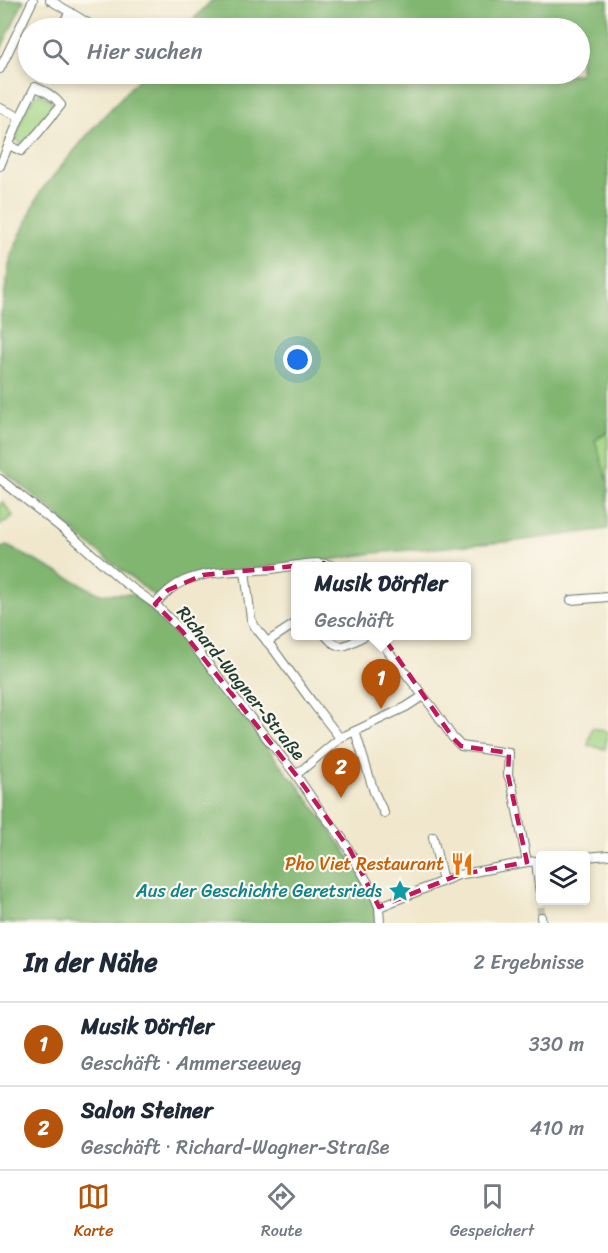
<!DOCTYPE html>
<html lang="de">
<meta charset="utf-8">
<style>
:root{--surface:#fff;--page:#f6f6f7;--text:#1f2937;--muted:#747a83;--line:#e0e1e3;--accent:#b45309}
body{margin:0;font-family:Sriracha,sans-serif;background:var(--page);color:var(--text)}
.controls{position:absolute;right:18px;bottom:18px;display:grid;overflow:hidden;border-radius:6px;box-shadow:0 3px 9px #0003}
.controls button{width:54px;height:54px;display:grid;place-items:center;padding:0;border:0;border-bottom:2px solid var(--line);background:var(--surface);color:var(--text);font:30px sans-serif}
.you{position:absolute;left:298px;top:360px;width:21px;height:21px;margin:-15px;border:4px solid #fff;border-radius:50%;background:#1a73e8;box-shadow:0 0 0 9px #1a73e833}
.badge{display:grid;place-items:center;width:39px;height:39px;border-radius:50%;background:var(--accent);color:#fff;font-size:20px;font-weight:700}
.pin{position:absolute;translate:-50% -50px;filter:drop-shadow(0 2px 3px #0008)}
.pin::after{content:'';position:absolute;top:32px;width:21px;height:18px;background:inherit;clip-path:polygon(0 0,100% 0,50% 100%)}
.popup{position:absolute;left:291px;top:562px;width:180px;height:78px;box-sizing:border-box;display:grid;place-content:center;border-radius:6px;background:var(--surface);filter:drop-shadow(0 2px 4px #0005);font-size:20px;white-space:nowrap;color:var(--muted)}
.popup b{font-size:22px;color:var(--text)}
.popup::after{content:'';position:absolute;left:50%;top:100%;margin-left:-12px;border:12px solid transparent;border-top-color:var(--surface)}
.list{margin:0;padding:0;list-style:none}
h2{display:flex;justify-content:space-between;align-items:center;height:78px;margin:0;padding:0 24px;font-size:26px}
h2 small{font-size:20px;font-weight:400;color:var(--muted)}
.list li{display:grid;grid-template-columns:39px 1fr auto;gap:18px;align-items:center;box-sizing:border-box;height:84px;padding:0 24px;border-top:2px solid var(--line)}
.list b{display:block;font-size:22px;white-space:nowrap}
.list p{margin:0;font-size:20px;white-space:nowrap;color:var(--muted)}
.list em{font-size:20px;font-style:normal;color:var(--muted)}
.icon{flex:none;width:33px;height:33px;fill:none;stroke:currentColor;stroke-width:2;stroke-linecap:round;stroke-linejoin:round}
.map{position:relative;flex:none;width:608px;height:923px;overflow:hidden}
.search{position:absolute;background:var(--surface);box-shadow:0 3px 9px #0003;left:18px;right:18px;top:18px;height:66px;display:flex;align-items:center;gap:15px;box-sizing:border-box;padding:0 21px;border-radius:33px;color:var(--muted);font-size:22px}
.sheet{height:246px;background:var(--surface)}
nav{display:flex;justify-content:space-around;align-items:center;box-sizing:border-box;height:84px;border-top:2px solid var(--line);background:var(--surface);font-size:16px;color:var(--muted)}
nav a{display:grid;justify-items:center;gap:3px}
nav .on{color:var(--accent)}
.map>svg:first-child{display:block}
.green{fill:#a2d483;stroke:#60885c;stroke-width:1.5}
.forest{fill:#81b671;stroke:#507a52;stroke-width:1.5}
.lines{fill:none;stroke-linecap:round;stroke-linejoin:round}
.minor-tunnel{stroke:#c6c5ae;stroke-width:8;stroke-dasharray:8 4;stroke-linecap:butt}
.minor-casing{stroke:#687869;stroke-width:10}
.minor{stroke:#fff;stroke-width:8}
.marked{fill:none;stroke:#c2185b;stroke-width:4.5;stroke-dasharray:12 8;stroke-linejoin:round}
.labels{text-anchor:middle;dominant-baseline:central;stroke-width:4.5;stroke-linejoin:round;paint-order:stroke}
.street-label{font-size:18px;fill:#1f3d34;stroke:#fbf7ec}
.food-label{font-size:18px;fill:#c56008;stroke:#fbf7ec;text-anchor:end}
.culture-label{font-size:18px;fill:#0d838f;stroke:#fbf7ec;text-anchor:end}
</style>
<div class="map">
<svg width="608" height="923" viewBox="0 0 608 923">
<rect width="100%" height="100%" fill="#fbf7ec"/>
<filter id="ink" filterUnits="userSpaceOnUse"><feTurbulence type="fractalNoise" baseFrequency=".0167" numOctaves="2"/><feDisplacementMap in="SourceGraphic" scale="12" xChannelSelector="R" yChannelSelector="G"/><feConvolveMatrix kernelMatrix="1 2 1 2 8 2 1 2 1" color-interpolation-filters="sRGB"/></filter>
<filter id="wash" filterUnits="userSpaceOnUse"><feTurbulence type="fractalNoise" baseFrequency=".008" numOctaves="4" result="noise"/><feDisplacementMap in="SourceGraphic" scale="24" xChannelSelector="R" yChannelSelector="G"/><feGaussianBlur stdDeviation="1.35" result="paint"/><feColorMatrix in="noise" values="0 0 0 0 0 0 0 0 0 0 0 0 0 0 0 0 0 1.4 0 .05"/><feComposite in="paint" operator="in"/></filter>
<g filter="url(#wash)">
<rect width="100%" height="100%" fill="#f0e7cc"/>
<g class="green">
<path d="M39,93L51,100L54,107L53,110L22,145C18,141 18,142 17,137C17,126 30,99 39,93Z"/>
<polygon points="608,432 608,482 607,483 595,440"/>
<polygon points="3,502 13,516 0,525 0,504"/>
<polygon points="592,728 608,732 605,749 588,745"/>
</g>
<g class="forest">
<polygon points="0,0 24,0 0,51"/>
<polygon points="212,0 608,0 608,432 595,440 608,482 608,529 517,541 375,553 324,561 182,579 156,597 82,539 49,508 0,468 0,320 11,255 40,192 94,127 143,74 580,74 580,28 185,28"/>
<polygon points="7,546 100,594 132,594 154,611 177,633 234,703 289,776 295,781 342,846 369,890 375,908 377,923 0,923 0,548"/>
</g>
</g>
<g filter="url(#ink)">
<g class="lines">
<polyline class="minor-tunnel" points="540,895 541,917"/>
<g class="minor-casing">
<g id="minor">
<polyline points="50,0 96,28"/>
<polyline points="60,28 70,12"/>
<polyline points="151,28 157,24"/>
<polyline points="0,69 33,0"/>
<polyline points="0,108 20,117"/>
<path d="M0,166L20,117L35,87C46,91 54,96 61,105L38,133L21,151L9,145"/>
<polyline points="0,479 75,539 125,583 155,604 182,631 296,775 322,813 342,838 372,890 379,907 380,923"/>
<polyline points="245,571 251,619 255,627 274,650 312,702 340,738"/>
<polyline points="571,600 608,597"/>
<path d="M155,604C164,595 172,586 184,581C212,569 243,572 272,569C288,567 319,559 333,566"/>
<path d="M326,636C340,653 347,645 364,636"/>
<polyline points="378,636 388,651 432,707 453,738 461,746 509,753 508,775 512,785 527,862"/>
<polyline points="267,642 296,623"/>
<polyline points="355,731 374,792 384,813"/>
<polyline points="296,775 340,738 406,707 423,696"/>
<polyline points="433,837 443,881"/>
<polyline points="586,857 608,855"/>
<polyline points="536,861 540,895"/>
<polyline points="379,907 458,875 527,862 540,861"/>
<polyline points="541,917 542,923"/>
</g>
</g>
<use href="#minor" class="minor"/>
</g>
</g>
<path class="marked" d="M324,563L339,573L453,738L461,746L509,753L508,775L527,862L458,875L379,907L350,850L296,775L182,631L155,604L168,590L203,575Z"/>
<defs>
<g id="restaurant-bare" transform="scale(1.8)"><path d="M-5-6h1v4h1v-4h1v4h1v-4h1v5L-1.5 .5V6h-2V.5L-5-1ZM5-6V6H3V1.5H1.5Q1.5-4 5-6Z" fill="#e8710a" stroke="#fbf7ec" stroke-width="2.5" paint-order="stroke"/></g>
<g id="sight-bare" transform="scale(1.8)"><path d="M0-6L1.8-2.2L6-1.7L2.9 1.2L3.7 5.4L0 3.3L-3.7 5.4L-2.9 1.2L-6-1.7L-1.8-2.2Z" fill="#0f9aa8" stroke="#fbf7ec" stroke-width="2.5" paint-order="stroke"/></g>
</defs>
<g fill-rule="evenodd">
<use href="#restaurant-bare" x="462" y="864"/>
<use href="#sight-bare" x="400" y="891"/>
</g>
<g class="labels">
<g class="street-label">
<text transform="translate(241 683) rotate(51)">Richard-Wagner-Straße</text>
</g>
<g class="food-label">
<text x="444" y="864">Pho Viet Restaurant</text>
</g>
<g class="culture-label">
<text x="382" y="891">Aus der Geschichte Geretsrieds</text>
</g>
</g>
</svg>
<div class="controls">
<button><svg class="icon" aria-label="layers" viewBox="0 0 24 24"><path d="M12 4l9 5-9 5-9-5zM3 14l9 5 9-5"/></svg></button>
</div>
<div class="you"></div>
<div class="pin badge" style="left:381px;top:709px">1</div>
<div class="popup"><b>Musik Dörfler</b>Geschäft</div>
<div class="pin badge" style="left:341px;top:798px">2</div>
<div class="search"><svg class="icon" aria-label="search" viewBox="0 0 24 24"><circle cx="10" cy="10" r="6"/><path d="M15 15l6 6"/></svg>Hier suchen</div>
</div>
<section class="sheet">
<h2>In der Nähe<small>2 Ergebnisse</small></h2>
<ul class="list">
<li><span class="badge">1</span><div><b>Musik Dörfler</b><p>Geschäft · Ammerseeweg</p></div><em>330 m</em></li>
<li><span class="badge">2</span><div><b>Salon Steiner</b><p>Geschäft · Richard-Wagner-Straße</p></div><em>410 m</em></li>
</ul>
</section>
<nav>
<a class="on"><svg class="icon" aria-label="map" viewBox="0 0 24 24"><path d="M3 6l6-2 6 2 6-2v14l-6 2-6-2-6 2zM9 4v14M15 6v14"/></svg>Karte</a>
<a><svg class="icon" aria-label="directions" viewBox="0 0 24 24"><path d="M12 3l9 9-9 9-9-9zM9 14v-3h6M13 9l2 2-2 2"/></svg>Route</a>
<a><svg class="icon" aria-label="saved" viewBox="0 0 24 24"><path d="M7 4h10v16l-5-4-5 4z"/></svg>Gespeichert</a>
</nav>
